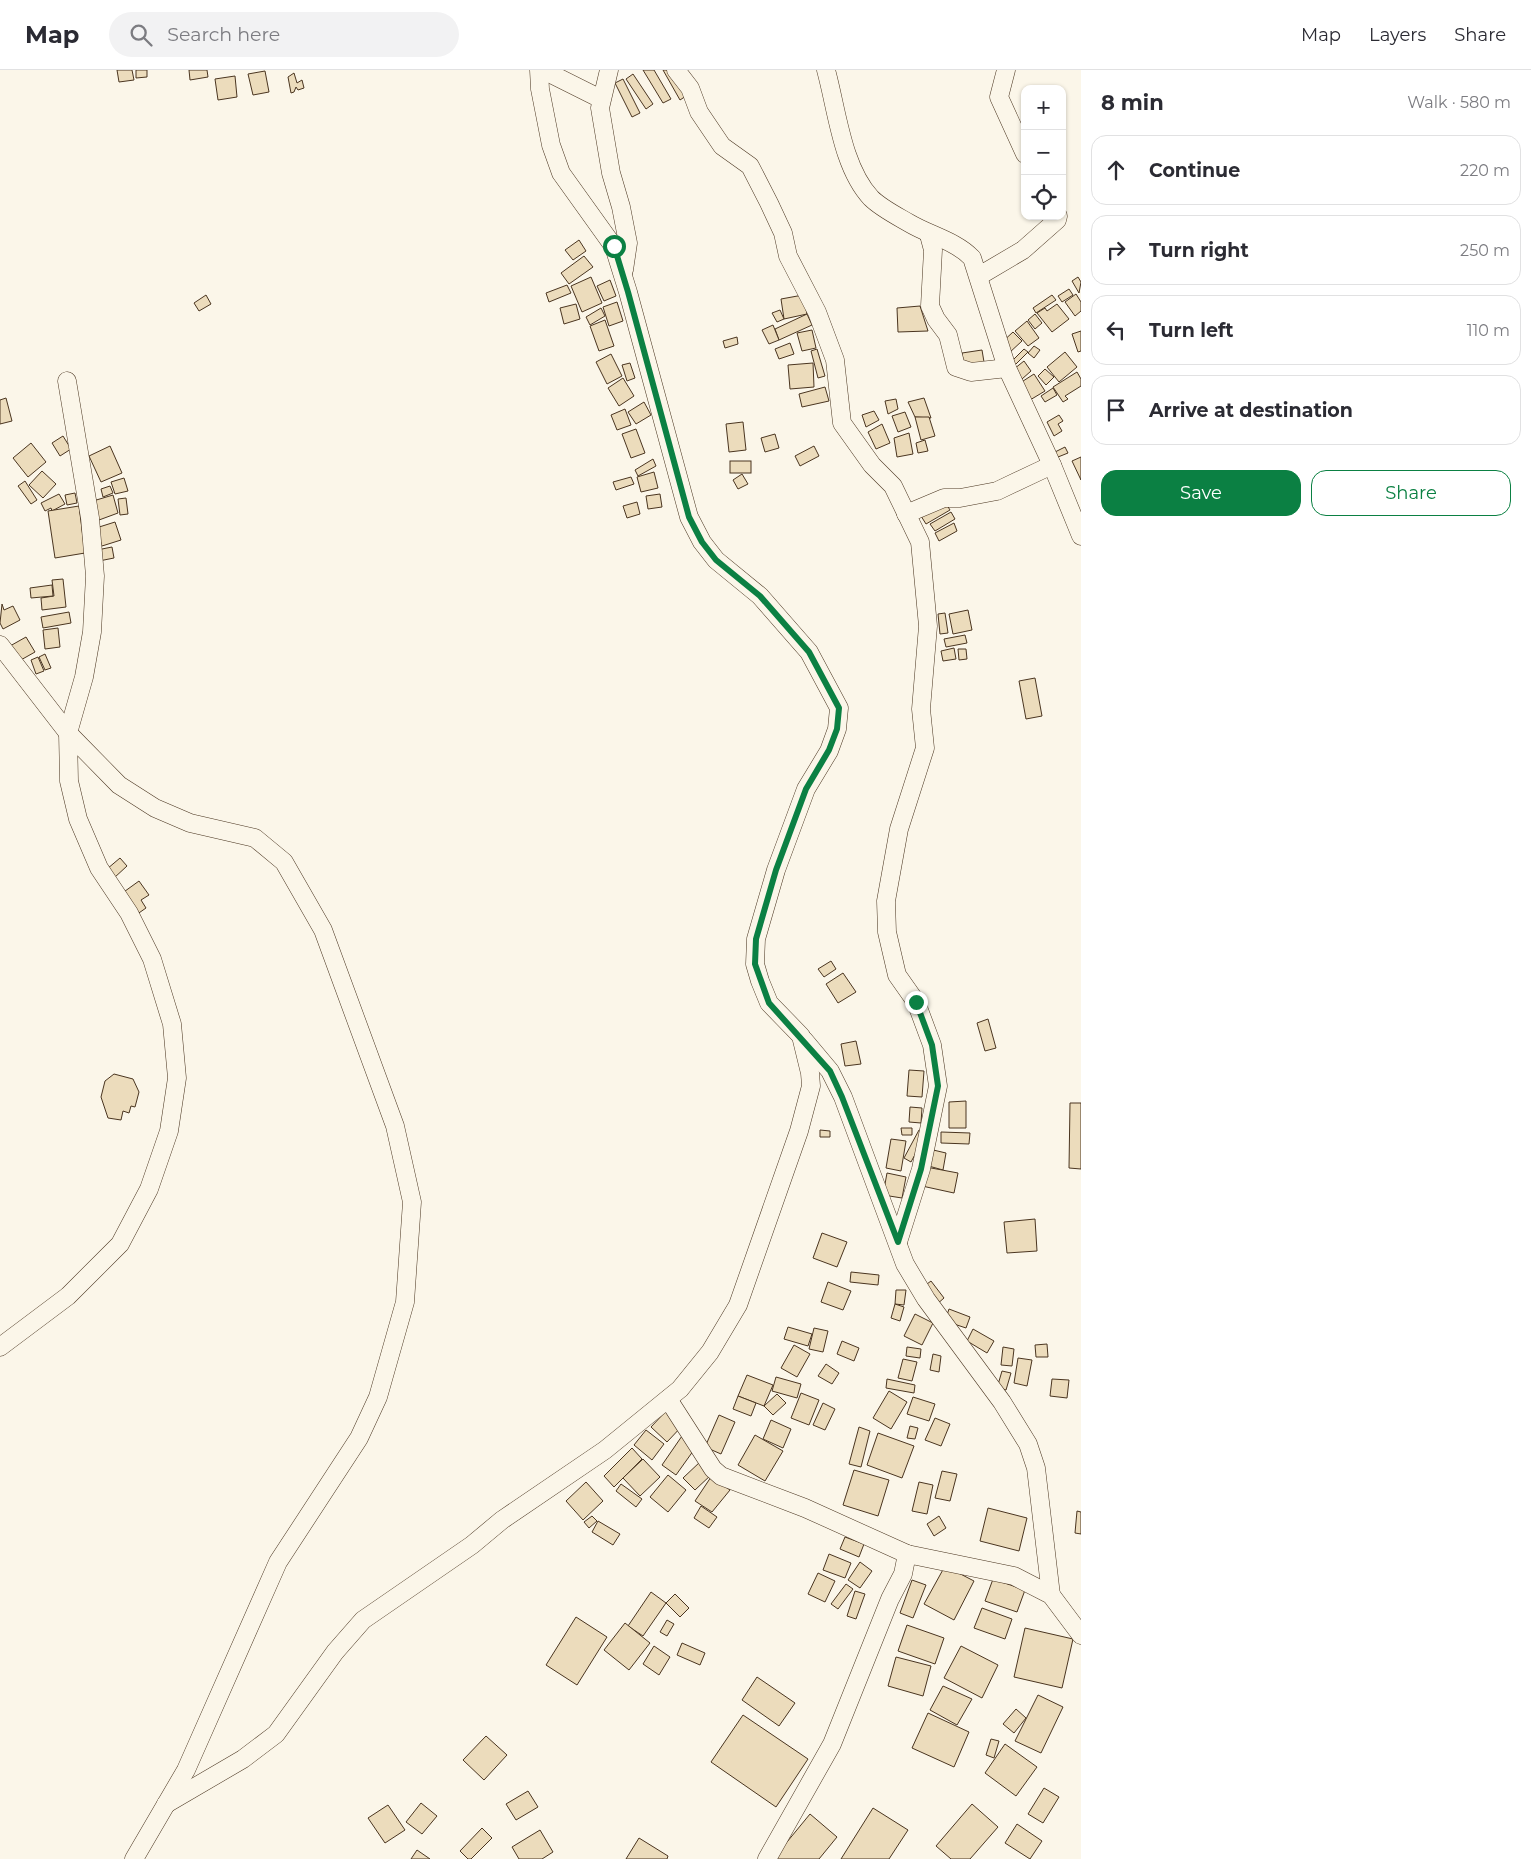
<!DOCTYPE html>
<meta charset="utf-8">
<style>
:root{--surface:#fff;--page:#f2f2f3;--text:#2b2b33;--muted:#7c7c81;--line:#e1e1e2;--accent:#0b8043}
body{margin:0;font-family:Montserrat,sans-serif;background:var(--page);color:var(--text)}
.controls{position:absolute;right:15px;top:15px;display:grid;overflow:hidden;border-radius:10px;box-shadow:0 1px 4px #0004}
.controls button{width:45px;height:45px;display:grid;place-items:center;padding:0;border:0;border-bottom:1px solid var(--line);background:var(--surface);color:var(--text);font:25px sans-serif}
.stop{position:absolute;width:15px;height:15px;margin:-11px;border:4px solid #0b8043;border-radius:50%;background:#fff}
.stop.end{background:#0b8043;border-color:#fff;box-shadow:0 1px 5px #0008}
.list{margin:0;padding:0;list-style:none}
h2{display:flex;justify-content:space-between;align-items:center;height:65px;margin:0;padding:0 20px;font-size:21px}
h2 small{font-size:16px;font-weight:400;color:var(--muted)}
.list li{display:grid;grid-template-columns:32px 1fr auto;gap:15px;align-items:center;box-sizing:border-box;height:70px;margin:0 10px 10px;padding:0 10px;border:1px solid var(--line);border-radius:15px}
.list b{display:block;font-size:19px;white-space:nowrap}
.list em{font-size:16px;font-style:normal;color:var(--muted)}
.actions{display:flex;gap:10px;padding:15px 20px}
.actions a{flex:1;padding:11px 0;border:1px solid var(--accent);border-radius:15px;text-align:center;font-size:18px;color:var(--accent)}
.actions .main{background:var(--accent);color:#fff}
.icon{flex:none;width:28px;height:28px;fill:none;stroke:currentColor;stroke-width:2;stroke-linecap:round;stroke-linejoin:round}
.map{position:relative;flex:none;width:1081px;height:1789px;overflow:hidden}
header{display:flex;align-items:center;gap:30px;box-sizing:border-box;height:70px;padding:0 25px;background:var(--surface);border-bottom:1px solid var(--line)}
header strong{font-size:24px}
nav{display:flex;gap:28px;margin-inline-start:auto;font-size:18px}
.search{width:350px;height:45px;background:var(--page);display:flex;align-items:center;gap:12px;box-sizing:border-box;padding:0 18px;border-radius:28px;color:var(--muted);font-size:19px}
main{display:flex}
aside{flex:1;background:var(--surface)}
.map>svg:first-child{display:block}
.building{fill:#ecdcbc;stroke:#4a3520}
.lines{fill:none;stroke-linecap:round;stroke-linejoin:round}
.minor-casing{stroke:#4a3520;stroke-width:19}
.minor{stroke:#fbf6e9;stroke-width:18}
.route{stroke:#0b8043;stroke-width:6}
</style>
<header>
<strong>Map</strong>
<div class="search"><svg class="icon" aria-label="search" viewBox="0 0 24 24"><circle cx="10" cy="10" r="6"/><path d="M15 15l6 6"/></svg>Search here</div>
<nav><a>Map</a><a>Layers</a><a>Share</a></nav>
</header>
<main>
<div class="map">
<svg width="1081" height="1789" viewBox="0 0 1081 1789">
<rect width="100%" height="100%" fill="#fbf6e9"/>
<g class="building">
<polygon points="117,0 132,0 134,10 119,12"/>
<polygon points="136,0 147,0 147,7 136,8"/>
<polygon points="189,0 207,0 208,7 190,10"/>
<polygon points="643,0 654,0 671,29 663,33"/>
<polygon points="663,0 672,0 686,26 680,30"/>
<polygon points="265,1 269,22 253,25 248,4"/>
<polygon points="294,3 297,13 302,10 304,18 298,20 296,17 294,22 291,23 288,7"/>
<polygon points="633,4 653,34 646,39 626,9"/>
<polygon points="235,6 237,27 218,30 215,9"/>
<polygon points="623,9 640,43 632,47 615,13"/>
<polygon points="579,170 586,181 573,190 565,180"/>
<polygon points="584,186 593,197 569,214 561,203"/>
<polygon points="591,207 602,233 582,242 571,216"/>
<polygon points="1078,207 1081,212 1079,223 1072,211"/>
<polygon points="610,210 616,226 604,231 597,216"/>
<polygon points="567,215 571,223 549,232 546,223"/>
<polygon points="1069,219 1073,225 1062,232 1058,226"/>
<polygon points="1076,224 1081,232 1081,241 1075,246 1065,232"/>
<polygon points="206,225 211,234 199,241 194,233"/>
<polygon points="803,225 807,244 784,249 781,229"/>
<polygon points="1052,225 1056,230 1036,243 1033,238"/>
<polygon points="617,232 623,251 609,256 603,237"/>
<polygon points="576,234 580,249 564,254 560,238"/>
<polygon points="1057,234 1069,249 1052,262 1037,243 1045,238 1047,241"/>
<polygon points="920,236 928,261 898,262 897,238"/>
<polygon points="601,238 605,246 590,255 586,247"/>
<polygon points="780,240 784,249 777,252 772,243"/>
<polygon points="807,244 812,255 779,270 775,259"/>
<polygon points="1035,244 1042,253 1035,259 1028,250"/>
<polygon points="605,250 614,276 599,281 590,256"/>
<polygon points="1027,251 1039,268 1028,276 1015,261"/>
<polygon points="773,255 779,270 769,274 762,260"/>
<polygon points="812,260 816,278 802,281 797,263"/>
<polygon points="1081,261 1081,281 1078,282 1072,264"/>
<polygon points="1013,262 1022,271 1009,283 1000,274"/>
<polygon points="737,267 738,274 725,278 723,271"/>
<polygon points="790,273 794,284 779,289 775,279"/>
<polygon points="1034,276 1040,280 1034,288 1028,283"/>
<polygon points="817,279 825,306 818,308 811,281"/>
<polygon points="1024,279 1028,282 1015,295 1012,291"/>
<polygon points="982,280 984,292 964,295 962,283"/>
<polygon points="1065,282 1077,297 1059,312 1047,297"/>
<polygon points="611,284 622,306 607,314 596,292"/>
<polygon points="1024,291 1031,301 1022,309 1014,299"/>
<polygon points="630,293 635,308 627,311 622,295"/>
<polygon points="813,293 814,317 790,319 788,295"/>
<polygon points="1045,299 1054,307 1046,315 1038,306"/>
<polygon points="1077,302 1081,309 1081,316 1065,326 1068,329 1063,332 1053,317"/>
<polygon points="1034,304 1045,321 1030,330 1020,313"/>
<polygon points="623,308 634,326 619,336 608,318"/>
<polygon points="825,317 829,331 802,337 799,324"/>
<polygon points="1053,318 1057,325 1045,332 1041,326"/>
<polygon points="6,328 12,351 0,354 0,330"/>
<polygon points="924,328 931,348 915,347 908,332"/>
<polygon points="896,329 898,339 888,344 885,331"/>
<polygon points="644,332 651,345 636,354 628,342"/>
<polygon points="625,339 631,355 617,360 611,345"/>
<polygon points="874,341 879,350 866,357 862,345"/>
<polygon points="905,342 911,357 898,362 892,346"/>
<polygon points="1059,345 1063,351 1058,354 1062,361 1054,366 1047,352"/>
<polygon points="915,347 929,347 935,366 921,370"/>
<polygon points="743,352 746,380 729,382 726,354"/>
<polygon points="882,354 890,373 876,379 868,362"/>
<polygon points="636,359 645,383 631,388 622,364"/>
<polygon points="909,363 913,384 897,387 894,368"/>
<polygon points="775,364 779,378 765,382 761,368"/>
<polygon points="63,366 71,379 60,386 52,373"/>
<polygon points="925,370 928,381 918,383 916,373"/>
<polygon points="31,373 46,392 28,407 13,388"/>
<polygon points="110,376 122,403 101,412 89,386"/>
<polygon points="814,376 819,386 800,396 795,386"/>
<polygon points="1065,377 1068,383 1058,387 1055,382"/>
<polygon points="1081,387 1081,410 1072,391"/>
<polygon points="653,389 656,396 638,406 635,400"/>
<rect x="730" y="391" width="21" height="12"/>
<polygon points="42,401 56,414 43,428 29,415"/>
<polygon points="654,402 658,418 641,422 637,407"/>
<polygon points="742,404 748,414 738,419 733,410"/>
<polygon points="631,407 634,414 616,420 613,412"/>
<polygon points="124,408 128,421 115,424 111,412"/>
<polygon points="25,411 37,430 31,434 18,416"/>
<polygon points="110,416 113,423 103,427 101,419"/>
<polygon points="75,423 77,433 67,435 65,425"/>
<polygon points="59,424 65,434 52,441 51,438 45,441 41,433"/>
<polygon points="660,424 662,437 648,439 646,426"/>
<polygon points="113,425 118,443 99,450 93,431"/>
<polygon points="126,428 128,444 120,445 118,429"/>
<polygon points="637,432 640,444 627,448 623,436"/>
<polygon points="945,432 950,440 926,454 921,446"/>
<polygon points="79,436 85,483 55,488 48,441"/>
<polygon points="951,442 955,449 935,461 930,454"/>
<polygon points="115,452 121,470 102,476 96,458"/>
<polygon points="954,453 957,461 939,471 935,463"/>
<polygon points="112,477 114,488 99,491 97,480"/>
<polygon points="63,509 66,537 42,540 41,528 54,526 52,510"/>
<polygon points="52,515 53,526 31,528 30,518"/>
<polygon points="2,534 4,540 13,536 20,550 3,559 0,553"/>
<polygon points="968,540 972,560 953,564 949,544"/>
<polygon points="69,542 71,553 43,558 41,547"/>
<polygon points="945,543 948,563 940,564 938,544"/>
<polygon points="58,558 60,577 45,579 43,560"/>
<polygon points="965,565 967,573 946,577 944,569"/>
<polygon points="26,567 35,582 19,591 10,576"/>
<polygon points="954,578 956,589 943,591 941,581"/>
<polygon points="958,579 966,579 967,589 959,590"/>
<polygon points="45,584 51,598 45,600 39,587"/>
<polygon points="38,587 44,601 36,604 31,590"/>
<polygon points="1035,608 1042,646 1026,649 1019,611"/>
<polygon points="120,788 127,796 114,808 107,799"/>
<polygon points="139,811 149,825 141,830 146,838 136,845 121,824"/>
<polygon points="831,891 836,899 824,907 818,899"/>
<polygon points="843,903 856,922 838,933 826,914"/>
<polygon points="988,949 996,978 985,981 977,953"/>
<polygon points="856,971 861,994 845,996 841,974"/>
<polygon points="909,1000 924,1001 922,1027 907,1026"/>
<polygon points="114,1004 133,1009 139,1022 135,1037 131,1036 129,1043 123,1041 121,1050 108,1048 101,1027 105,1011"/>
<polygon points="966,1031 966,1058 949,1058 949,1032"/>
<polygon points="1070,1033 1081,1033 1081,1099 1069,1098"/>
<polygon points="910,1037 922,1038 921,1053 909,1052"/>
<polygon points="901,1058 912,1058 912,1065 902,1065"/>
<polygon points="820,1060 830,1061 830,1067 820,1067"/>
<polygon points="919,1060 926,1064 911,1092 904,1088"/>
<polygon points="941,1062 970,1063 969,1074 941,1073"/>
<polygon points="891,1069 906,1071 901,1101 886,1098"/>
<polygon points="929,1079 946,1083 943,1100 925,1095"/>
<polygon points="926,1097 958,1103 954,1123 922,1116"/>
<polygon points="887,1103 906,1107 902,1128 883,1125"/>
<polygon points="1035,1149 1037,1181 1007,1183 1004,1152"/>
<polygon points="822,1163 847,1172 837,1197 813,1188"/>
<polygon points="851,1202 879,1205 878,1215 850,1212"/>
<polygon points="931,1211 944,1228 936,1235 923,1217"/>
<polygon points="828,1212 851,1221 843,1240 821,1232"/>
<polygon points="896,1220 906,1220 904,1235 895,1234"/>
<polygon points="895,1234 904,1237 900,1251 891,1248"/>
<polygon points="949,1239 970,1247 966,1258 945,1251"/>
<polygon points="915,1244 933,1253 922,1275 904,1266"/>
<polygon points="788,1257 812,1264 808,1276 784,1269"/>
<polygon points="814,1258 828,1261 823,1282 809,1279"/>
<polygon points="973,1259 994,1271 987,1283 967,1271"/>
<polygon points="842,1271 859,1278 854,1291 837,1284"/>
<polygon points="1047,1274 1048,1287 1036,1287 1035,1275"/>
<polygon points="794,1275 810,1284 797,1307 781,1298"/>
<polygon points="907,1277 921,1279 920,1288 906,1286"/>
<polygon points="1003,1277 1014,1279 1012,1296 1001,1295"/>
<polygon points="933,1284 941,1286 939,1302 930,1300"/>
<polygon points="1018,1288 1032,1290 1027,1316 1014,1313"/>
<polygon points="903,1289 917,1292 912,1311 898,1308"/>
<polygon points="826,1294 839,1303 832,1314 818,1306"/>
<polygon points="1002,1301 1011,1303 1006,1320 997,1318"/>
<polygon points="747,1305 773,1315 764,1336 738,1326"/>
<polygon points="776,1307 801,1314 797,1328 772,1321"/>
<polygon points="887,1309 915,1315 914,1323 886,1318"/>
<polygon points="1052,1309 1069,1310 1067,1328 1050,1326"/>
<polygon points="889,1321 907,1332 891,1359 873,1348"/>
<polygon points="801,1323 819,1330 809,1355 791,1348"/>
<polygon points="777,1324 786,1333 773,1345 764,1336"/>
<polygon points="738,1326 756,1333 751,1346 733,1339"/>
<polygon points="913,1327 935,1334 929,1351 907,1344"/>
<polygon points="823,1333 835,1339 825,1360 813,1355"/>
<polygon points="667,1340 683,1355 667,1372 651,1357"/>
<polygon points="719,1345 735,1352 721,1384 705,1377"/>
<polygon points="935,1348 950,1354 941,1376 925,1370"/>
<polygon points="771,1350 791,1359 783,1378 763,1369"/>
<polygon points="910,1356 918,1358 915,1369 907,1368"/>
<polygon points="859,1357 870,1361 861,1397 849,1394"/>
<polygon points="646,1360 664,1374 652,1390 634,1375"/>
<polygon points="878,1363 914,1376 902,1408 867,1395"/>
<polygon points="755,1365 783,1381 765,1411 738,1395"/>
<polygon points="682,1366 696,1377 676,1405 662,1395"/>
<polygon points="632,1378 642,1389 614,1417 604,1406"/>
<polygon points="643,1389 660,1407 640,1426 623,1408"/>
<polygon points="701,1391 712,1404 695,1420 683,1408"/>
<polygon points="854,1400 889,1410 878,1446 843,1435"/>
<polygon points="942,1401 957,1404 950,1431 935,1428"/>
<polygon points="668,1405 686,1420 668,1442 650,1427"/>
<polygon points="711,1407 730,1420 712,1442 695,1431"/>
<polygon points="586,1412 603,1431 583,1450 566,1431"/>
<polygon points="919,1412 933,1415 927,1444 912,1441"/>
<polygon points="621,1414 642,1429 636,1437 616,1421"/>
<polygon points="701,1436 717,1447 709,1458 694,1448"/>
<polygon points="988,1438 1027,1448 1019,1481 980,1471"/>
<polygon points="1077,1441 1081,1442 1081,1464 1075,1463"/>
<polygon points="592,1446 597,1451 589,1458 584,1452"/>
<polygon points="939,1446 946,1458 934,1466 927,1454"/>
<polygon points="598,1451 620,1464 613,1475 592,1462"/>
<polygon points="845,1467 864,1474 859,1487 840,1479"/>
<polygon points="829,1484 851,1493 845,1508 823,1500"/>
<polygon points="860,1492 872,1501 860,1518 848,1510"/>
<polygon points="945,1496 974,1511 954,1550 924,1534"/>
<polygon points="818,1503 835,1511 825,1532 808,1524"/>
<polygon points="993,1509 1025,1520 1017,1542 985,1531"/>
<polygon points="912,1510 926,1515 913,1548 900,1543"/>
<polygon points="846,1514 853,1519 838,1539 831,1534"/>
<polygon points="855,1521 865,1524 856,1549 847,1546"/>
<polygon points="651,1522 666,1533 643,1566 628,1556"/>
<polygon points="675,1524 689,1538 680,1547 666,1533"/>
<polygon points="982,1538 1012,1549 1005,1569 974,1558"/>
<polygon points="576,1547 607,1567 577,1615 546,1595"/>
<polygon points="667,1550 674,1554 667,1566 660,1562"/>
<polygon points="625,1553 650,1573 629,1600 604,1580"/>
<polygon points="907,1555 944,1568 935,1594 898,1581"/>
<polygon points="1025,1558 1073,1569 1062,1618 1014,1607"/>
<polygon points="682,1573 705,1583 700,1595 677,1585"/>
<polygon points="654,1576 670,1587 659,1605 643,1594"/>
<polygon points="961,1576 998,1595 982,1628 944,1608"/>
<polygon points="896,1587 931,1596 923,1626 888,1616"/>
<polygon points="757,1607 795,1633 779,1656 742,1630"/>
<polygon points="943,1616 972,1629 957,1655 930,1640"/>
<polygon points="1038,1625 1063,1637 1041,1683 1015,1671"/>
<polygon points="1016,1639 1026,1648 1014,1663 1003,1654"/>
<polygon points="928,1643 969,1662 954,1697 912,1678"/>
<polygon points="743,1645 808,1689 776,1737 711,1692"/>
<polygon points="486,1666 507,1685 484,1710 463,1690"/>
<polygon points="991,1669 999,1671 994,1688 986,1685"/>
<polygon points="1005,1674 1037,1697 1016,1726 985,1703"/>
<polygon points="1044,1718 1059,1727 1043,1753 1028,1744"/>
<polygon points="528,1721 538,1737 516,1750 506,1734"/>
<polygon points="421,1733 437,1746 422,1764 406,1752"/>
<polygon points="972,1734 998,1757 970,1789 951,1789 936,1776"/>
<polygon points="388,1735 405,1760 385,1773 368,1748"/>
<polygon points="873,1738 908,1760 889,1789 841,1789"/>
<polygon points="810,1744 837,1767 819,1789 773,1789"/>
<polygon points="1017,1754 1042,1771 1030,1789 1005,1773"/>
<polygon points="482,1758 492,1768 471,1789 468,1789 460,1781"/>
<polygon points="540,1760 553,1782 542,1789 519,1789 512,1777"/>
<polygon points="639,1768 668,1786 667,1789 626,1789"/>
<polygon points="417,1780 430,1789 411,1789"/>
</g>
<g class="lines">
<g class="minor-casing">
<g id="minor">
<polyline points="543,0 601,29"/>
<polyline points="609,0 600,38 611,103 621,137 628,173 624,200"/>
<polyline points="676,0 690,18 699,42 722,76 750,96 769,133 783,163 788,186 817,242 835,290 842,353 872,395 893,416 920,472 928,556 921,639 925,678 899,759 886,831 887,862 897,905 916,932 932,975 938,1016 921,1099 898,1172"/>
<path d="M826,0C837,40 842,97 871,128C881,138 897,146 909,153C929,165 956,171 972,188L1007,298L1052,395L1081,466"/>
<polyline points="1006,0 999,27 1025,84"/>
<polyline points="929,165 933,180 930,236 936,249 948,265 956,297 971,302 1007,298"/>
<polyline points="979,206 1023,180 1057,150 1058,146"/>
<polyline points="906,444 944,428 960,428 997,421 1052,395"/>
<polyline points="0,575 68,663 119,715 155,738 190,753 255,768 284,792 323,860 395,1056 412,1132 405,1232 378,1327 359,1368 278,1492 186,1700 134,1789"/>
<polyline points="804,970 830,1001 843,1027 905,1194 926,1229 1002,1332 1028,1374 1036,1398 1051,1525"/>
<polyline points="0,1277 68,1226 120,1174 149,1119 169,1061 177,1008 172,954 152,889 129,843 99,798 78,749 69,711 68,663 84,607 92,562 95,506 90,448 67,311"/>
<polyline points="668,1329 713,1399 721,1406 805,1438 907,1484"/>
<polyline points="166,1734 243,1689 276,1664 335,1582 363,1550 472,1475 502,1450 605,1380 680,1319 710,1282 738,1235 799,1061 811,1016 810,1003 801,966 769,933 760,911 755,894 756,869 776,800 806,719 829,681 837,659 839,638 809,582 760,526 716,490 702,472 689,447 628,222 614,177 561,103 551,75 540,19 539,0"/>
<polyline points="767,1789 832,1674 890,1529 903,1504 907,1484 1014,1506 1051,1525 1081,1565"/>
</g>
</g>
<use href="#minor" class="minor"/>
</g>
<g class="lines">
<polyline class="route" points="614,176 628,222 689,447 702,472 716,490 760,526 809,582 839,638 837,659 829,680 806,719 776,800 756,869 755,894 769,933 830,1001 842,1027 898,1172 921,1099 938,1016 932,975 916,932"/>
</g>
</svg>
<div class="controls">
<button>+</button>
<button>−</button>
<button><svg class="icon" aria-label="locate" viewBox="0 0 24 24"><circle cx="12" cy="12" r="6"/><path d="M12 2v4M12 18v4M2 12h4M18 12h4"/></svg></button>
</div>
<div class="stop" style="left:614px;top:176px"></div>
<div class="stop end" style="left:916px;top:932px"></div>
</div>
<aside>
<h2>8 min<small>Walk · 580 m</small></h2>
<ul class="list">
<li><svg class="icon" aria-label="ahead" viewBox="0 0 24 24"><path d="M12 20V5M6 11l6-6 6 6"/></svg><div><b>Continue</b></div><em>220 m</em></li>
<li><svg class="icon" aria-label="right" viewBox="0 0 24 24"><path d="M7 20v-9h11M14 6l5 5-5 5"/></svg><div><b>Turn right</b></div><em>250 m</em></li>
<li><svg class="icon" aria-label="left" viewBox="0 0 24 24"><path d="M17 20v-9H6M10 6l-5 5 5 5"/></svg><div><b>Turn left</b></div><em>110 m</em></li>
<li><svg class="icon" aria-label="arrive" viewBox="0 0 24 24"><path d="M6 21V4h12l-3 4 3 4H6"/></svg><div><b>Arrive at destination</b></div></li>
</ul>
<div class="actions"><a class="main">Save</a><a>Share</a></div>
</aside>
</main>
